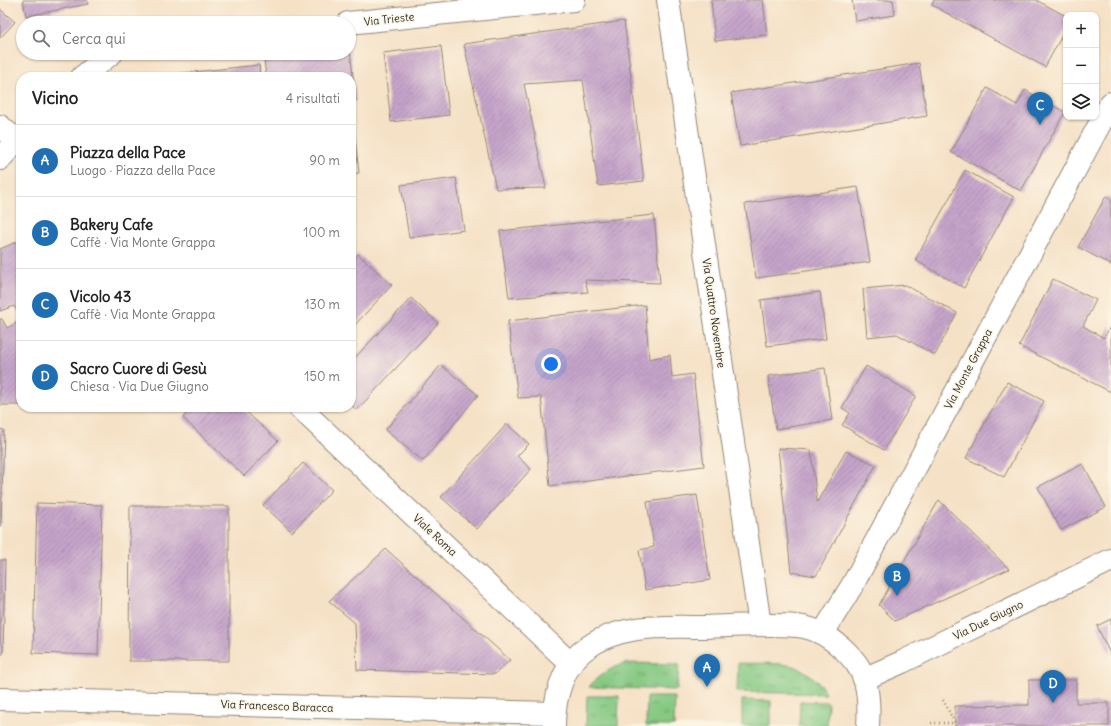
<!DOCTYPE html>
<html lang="it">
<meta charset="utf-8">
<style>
:root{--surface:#fff;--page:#f2f2f2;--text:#222;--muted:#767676;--line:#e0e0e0;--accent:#1f6fb2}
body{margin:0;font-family:Delius,sans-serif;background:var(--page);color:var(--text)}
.controls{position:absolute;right:12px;top:12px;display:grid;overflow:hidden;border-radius:8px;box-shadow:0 1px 3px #0004}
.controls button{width:36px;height:36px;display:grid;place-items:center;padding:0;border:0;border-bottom:1px solid var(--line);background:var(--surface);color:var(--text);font:20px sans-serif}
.you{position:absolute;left:551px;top:364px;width:14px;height:14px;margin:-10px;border:3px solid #fff;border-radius:50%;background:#1a73e8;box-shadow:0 0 0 6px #1a73e833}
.badge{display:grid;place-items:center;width:26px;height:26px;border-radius:50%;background:var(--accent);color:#fff;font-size:13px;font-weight:700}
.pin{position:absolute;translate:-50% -33px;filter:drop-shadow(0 1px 2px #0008)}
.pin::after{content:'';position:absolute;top:21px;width:14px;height:12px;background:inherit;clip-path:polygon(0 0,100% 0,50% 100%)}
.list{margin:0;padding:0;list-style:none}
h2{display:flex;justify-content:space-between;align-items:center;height:52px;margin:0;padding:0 16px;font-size:17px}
h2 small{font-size:13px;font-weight:400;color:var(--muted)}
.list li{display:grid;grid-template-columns:26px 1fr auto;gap:12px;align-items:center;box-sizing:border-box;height:72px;padding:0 16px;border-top:1px solid var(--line)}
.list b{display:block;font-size:15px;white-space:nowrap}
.list p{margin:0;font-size:13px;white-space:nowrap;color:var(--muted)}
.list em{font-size:13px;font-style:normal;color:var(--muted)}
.icon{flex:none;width:22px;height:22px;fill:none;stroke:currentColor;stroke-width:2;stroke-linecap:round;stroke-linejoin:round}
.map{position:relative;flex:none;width:1111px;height:726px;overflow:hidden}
.search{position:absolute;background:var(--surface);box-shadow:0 1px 3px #0004;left:16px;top:16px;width:340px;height:44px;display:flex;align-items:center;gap:10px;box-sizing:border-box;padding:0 14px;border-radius:22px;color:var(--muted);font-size:15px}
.panel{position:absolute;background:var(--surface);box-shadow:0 1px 3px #0004;left:16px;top:72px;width:340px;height:340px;border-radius:16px}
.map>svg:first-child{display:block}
.park{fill:url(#park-tufts);stroke:#587a57}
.building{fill:url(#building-hatch)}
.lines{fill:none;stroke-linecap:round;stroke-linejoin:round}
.street-casing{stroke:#908678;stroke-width:24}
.secondary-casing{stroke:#908678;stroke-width:24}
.path{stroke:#908678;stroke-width:2.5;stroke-dasharray:1 3;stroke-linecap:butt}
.street{stroke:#fff;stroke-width:22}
.secondary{stroke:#fff;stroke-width:22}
.labels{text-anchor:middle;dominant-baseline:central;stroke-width:3;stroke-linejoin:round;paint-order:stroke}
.street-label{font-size:11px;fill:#2b2b2b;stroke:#fcf5e5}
</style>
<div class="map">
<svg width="1111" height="726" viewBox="0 0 1111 726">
<defs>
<pattern id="park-tufts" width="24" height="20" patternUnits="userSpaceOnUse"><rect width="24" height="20" fill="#85c983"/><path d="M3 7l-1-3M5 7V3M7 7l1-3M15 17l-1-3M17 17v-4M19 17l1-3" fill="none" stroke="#6da36b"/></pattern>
<pattern id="building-hatch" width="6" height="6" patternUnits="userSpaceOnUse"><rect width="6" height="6" fill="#c6a4cb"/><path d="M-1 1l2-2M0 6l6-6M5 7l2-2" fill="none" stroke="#a186a5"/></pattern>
</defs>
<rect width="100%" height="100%" fill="#fcf5e5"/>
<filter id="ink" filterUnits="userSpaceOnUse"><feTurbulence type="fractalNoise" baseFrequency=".025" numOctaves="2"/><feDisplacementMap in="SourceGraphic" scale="8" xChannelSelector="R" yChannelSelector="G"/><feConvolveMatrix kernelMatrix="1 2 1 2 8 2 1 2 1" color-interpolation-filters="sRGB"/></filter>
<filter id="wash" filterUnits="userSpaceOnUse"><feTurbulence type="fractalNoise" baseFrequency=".012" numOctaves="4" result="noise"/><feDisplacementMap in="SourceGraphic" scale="16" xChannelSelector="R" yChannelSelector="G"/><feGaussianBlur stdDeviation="0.9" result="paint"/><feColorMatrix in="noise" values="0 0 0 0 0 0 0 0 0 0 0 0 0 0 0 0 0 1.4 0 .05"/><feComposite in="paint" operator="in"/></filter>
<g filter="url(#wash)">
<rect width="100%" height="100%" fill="#f5e1c6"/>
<g class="park">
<path d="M628,663L679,664L677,690L589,687C599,674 612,667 628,663Z"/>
<path d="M738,663C754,664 771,662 788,665C803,667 820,680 826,694L737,692Z"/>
<polygon points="587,696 619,696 618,726 586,726"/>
<polygon points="647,697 675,697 674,726 646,726"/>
<polygon points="742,700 771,701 771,726 742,726"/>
<polygon points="800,701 828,702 827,726 799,726"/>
</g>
<g id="blocks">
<g class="building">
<polygon points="23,0 87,0 88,4 26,16"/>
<polygon points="711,0 763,0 767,35 715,41"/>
<polygon points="852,0 893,0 895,15 855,21"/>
<polygon points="934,0 1036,0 1066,16 1066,28 1045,67 932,5"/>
<polygon points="0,9 15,22 0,38"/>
<polygon points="624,21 644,181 598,186 583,80 524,84 546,188 496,189 464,44"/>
<polygon points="441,46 449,115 391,122 383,53"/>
<polygon points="349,50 350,50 356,101 351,101 351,77 266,77 264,59 325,53 349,53"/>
<polygon points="919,63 927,116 740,146 731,93"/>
<polygon points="259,65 260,77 155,77 155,76"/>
<polygon points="987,88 1017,105 1025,90 1065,112 1021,191 951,152"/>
<polygon points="351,128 354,128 359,173 351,174"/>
<polygon points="965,170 1014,197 964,288 915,260"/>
<polygon points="456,178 464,230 409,238 401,185"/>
<polygon points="858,187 870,262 756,278 745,204"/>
<polygon points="1106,196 1111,199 1111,265 1078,247"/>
<polygon points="654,215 660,283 585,280 588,292 509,298 500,231"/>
<polygon points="21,240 21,316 14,306 0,311 0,249"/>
<polygon points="358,254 392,285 351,329 351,262"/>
<polygon points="1053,279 1096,300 1083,326 1104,338 1111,325 1111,392 1019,346"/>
<polygon points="905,285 957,313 935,355 897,334 867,337 863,289"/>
<polygon points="820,292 826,339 767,346 761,300"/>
<polygon points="411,298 438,323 357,410 351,405 351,362"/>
<polygon points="645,305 649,359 670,355 672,377 693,374 704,466 550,486 541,397 518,398 508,321"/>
<polygon points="0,319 2,319 7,328 21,321 21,405 0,405"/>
<polygon points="441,365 478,395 423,461 385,430"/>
<polygon points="866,366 916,396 884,450 842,425 850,413 842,408"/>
<polygon points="825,368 832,420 776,429 768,376"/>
<polygon points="1007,382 1044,401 1004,477 966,458"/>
<polygon points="192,407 241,407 278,441 244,476 183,418"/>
<polygon points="507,424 529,444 517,456 531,469 477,529 441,497"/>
<polygon points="0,429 4,430 1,526 0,526"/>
<polygon points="778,448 811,450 817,502 846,451 876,465 816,576 791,572"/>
<polygon points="303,463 332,490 292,532 263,505"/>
<polygon points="1083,464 1106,507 1061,530 1038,487"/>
<polygon points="697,495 710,580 645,590 639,550 654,547 647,502"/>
<polygon points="939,500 1009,569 895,621 879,605"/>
<polygon points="37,503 102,505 98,655 33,653"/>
<polygon points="130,506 229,506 229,661 129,661"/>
<polygon points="386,549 510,660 495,674 357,670 355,623 329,601"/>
<polygon points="0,560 5,560 3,654 0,654"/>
<polygon points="1111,619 1111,656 1097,626"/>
<polygon points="1029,680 1076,680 1076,703 1109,703 1109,726 955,726 955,706 1029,705"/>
</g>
</g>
</g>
<g filter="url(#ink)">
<use href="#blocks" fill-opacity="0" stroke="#908678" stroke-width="1"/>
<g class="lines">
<g class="street-casing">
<g id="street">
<polyline points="668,0 760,625"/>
<polyline points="348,23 574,0"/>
<polyline points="82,77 112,53"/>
<polyline points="0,159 21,135"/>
<polyline points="0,699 554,713"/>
</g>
</g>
<g class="secondary-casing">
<g id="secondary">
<polyline points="0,126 21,145"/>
<polyline points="299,407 571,664"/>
<polyline points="823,633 853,584 1111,103"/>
<polyline points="864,679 902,662 1111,560"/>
<path d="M554,726C554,699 562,667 584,650C618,623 664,627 704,627C726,626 748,625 771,625C782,625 793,625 804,627C828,632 858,657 865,681C869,696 869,711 868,726"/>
</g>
</g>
<g class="path">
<polyline points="943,700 955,723"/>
<polyline points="931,723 955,723"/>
</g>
<use href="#street" class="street"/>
<use href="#secondary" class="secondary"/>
</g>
</g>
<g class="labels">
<g class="street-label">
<text transform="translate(389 19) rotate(-6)">Via Trieste</text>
<text transform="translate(714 313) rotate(82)">Via Quattro Novembre</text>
<text transform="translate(968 369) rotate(-62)">Via Monte Grappa</text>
<text transform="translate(435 535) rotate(43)">Viale Roma</text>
<text transform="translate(988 620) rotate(-26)">Via Due Giugno</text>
<text transform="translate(277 706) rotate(2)">Via Francesco Baracca</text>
</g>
</g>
</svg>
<div class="controls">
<button>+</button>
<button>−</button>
<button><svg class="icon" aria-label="layers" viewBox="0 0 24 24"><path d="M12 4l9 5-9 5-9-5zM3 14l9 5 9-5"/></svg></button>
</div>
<div class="you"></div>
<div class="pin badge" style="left:707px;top:687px">A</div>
<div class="pin badge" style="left:897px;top:596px">B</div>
<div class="pin badge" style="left:1040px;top:125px">C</div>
<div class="pin badge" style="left:1053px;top:703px">D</div>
<div class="search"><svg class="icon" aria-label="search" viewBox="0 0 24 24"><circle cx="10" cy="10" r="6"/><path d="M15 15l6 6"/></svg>Cerca qui</div>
<section class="panel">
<h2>Vicino<small>4 risultati</small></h2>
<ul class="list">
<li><span class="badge">A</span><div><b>Piazza della Pace</b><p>Luogo · Piazza della Pace</p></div><em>90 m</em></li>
<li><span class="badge">B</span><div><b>Bakery Cafe</b><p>Caffè · Via Monte Grappa</p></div><em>100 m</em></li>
<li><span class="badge">C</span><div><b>Vicolo 43</b><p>Caffè · Via Monte Grappa</p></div><em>130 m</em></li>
<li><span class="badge">D</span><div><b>Sacro Cuore di Gesù</b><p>Chiesa · Via Due Giugno</p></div><em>150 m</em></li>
</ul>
</section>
</div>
